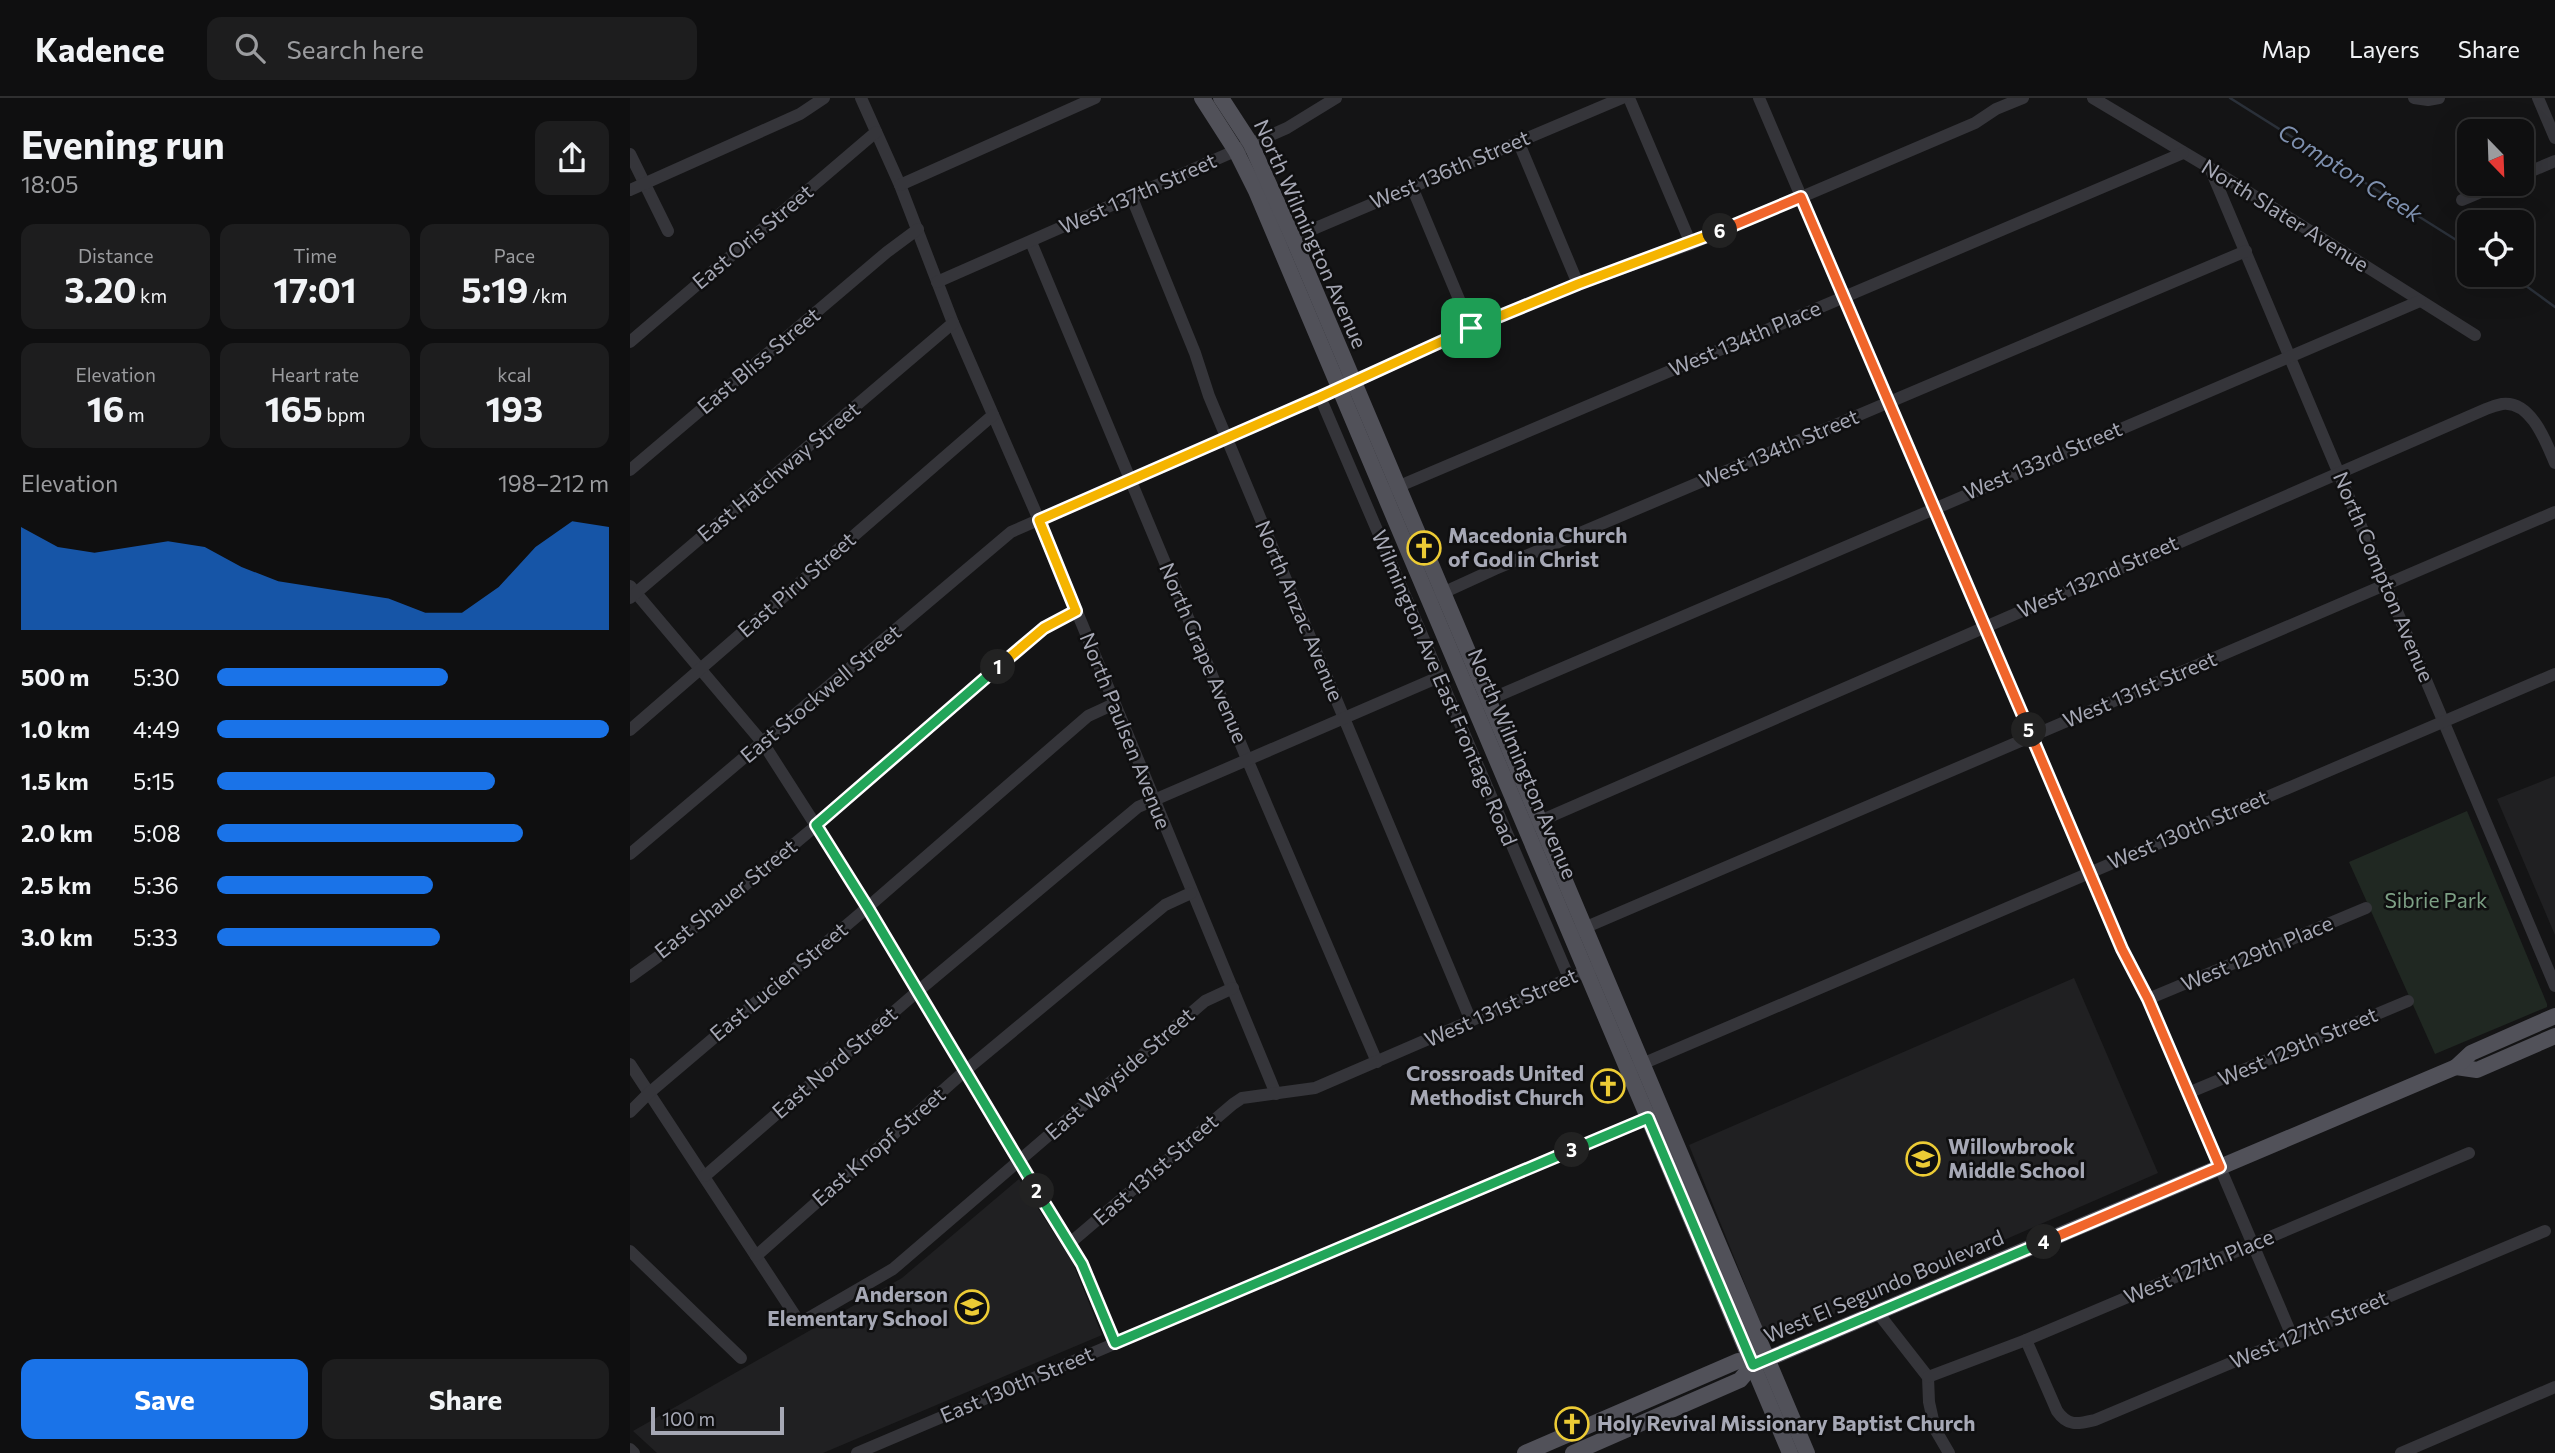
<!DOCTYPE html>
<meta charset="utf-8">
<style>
body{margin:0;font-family:Commissioner,sans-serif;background:#1d1d1e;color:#f1f3f6;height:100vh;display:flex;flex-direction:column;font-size:26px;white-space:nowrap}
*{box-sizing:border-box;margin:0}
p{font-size:23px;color:#9b9c9f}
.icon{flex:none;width:38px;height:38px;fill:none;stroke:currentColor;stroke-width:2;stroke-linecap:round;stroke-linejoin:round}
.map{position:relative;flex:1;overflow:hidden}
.drawer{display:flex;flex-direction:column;background:#0f0f10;width:630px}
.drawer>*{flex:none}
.needle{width:46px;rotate:157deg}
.buttons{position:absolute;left:1827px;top:21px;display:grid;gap:14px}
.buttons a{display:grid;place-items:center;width:77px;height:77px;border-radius:14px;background:#0f0f10;box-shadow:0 7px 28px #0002,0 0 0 2px #2f2f30;font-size:35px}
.scale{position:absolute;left:21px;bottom:18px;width:133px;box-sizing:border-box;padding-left:7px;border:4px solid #a6a8b5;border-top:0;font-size:19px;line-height:24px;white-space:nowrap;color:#a6a8b5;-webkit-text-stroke:5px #0f0f10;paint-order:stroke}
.pin{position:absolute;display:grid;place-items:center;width:60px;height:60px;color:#fff;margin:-30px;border-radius:14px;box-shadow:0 4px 10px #0006}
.km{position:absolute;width:35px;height:35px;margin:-18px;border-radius:50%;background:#222;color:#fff;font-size:19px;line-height:35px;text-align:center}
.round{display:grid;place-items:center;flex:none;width:74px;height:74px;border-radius:14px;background:#1d1d1e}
.overview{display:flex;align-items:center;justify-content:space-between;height:119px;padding:0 21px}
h1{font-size:38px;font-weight:700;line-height:52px}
.stats{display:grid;grid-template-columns:repeat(3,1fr);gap:10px;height:119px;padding:7px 21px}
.stats div{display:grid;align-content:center;border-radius:14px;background:#1d1d1e;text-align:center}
.stats b{font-size:35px;font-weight:700}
.stats small{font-size:19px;font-weight:400}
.stats p{font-size:19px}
.chart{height:196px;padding:14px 21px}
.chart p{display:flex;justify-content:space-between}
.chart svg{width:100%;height:126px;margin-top:7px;fill:#1a73e8;opacity:.7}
.primary-button{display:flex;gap:14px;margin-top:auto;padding:14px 21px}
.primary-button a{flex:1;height:80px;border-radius:14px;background:#1a73e8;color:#fff;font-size:28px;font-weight:700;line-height:80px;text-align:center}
.primary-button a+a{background:#1d1d1e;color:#f1f3f6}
ul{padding:0 21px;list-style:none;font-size:23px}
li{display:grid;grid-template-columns:112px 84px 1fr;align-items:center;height:52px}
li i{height:18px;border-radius:9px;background:#1a73e8}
header{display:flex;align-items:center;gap:42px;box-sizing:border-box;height:98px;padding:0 35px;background:#0f0f10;border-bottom:2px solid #2f2f30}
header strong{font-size:33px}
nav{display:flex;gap:38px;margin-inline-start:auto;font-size:24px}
.search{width:490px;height:63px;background:#1d1d1e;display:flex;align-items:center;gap:18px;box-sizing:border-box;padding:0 24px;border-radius:14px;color:#9b9c9f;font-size:26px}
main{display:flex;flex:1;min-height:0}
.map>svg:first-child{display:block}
</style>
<header>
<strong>Kadence</strong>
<div class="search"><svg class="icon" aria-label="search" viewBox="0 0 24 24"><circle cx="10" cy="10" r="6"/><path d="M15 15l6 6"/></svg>Search here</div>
<nav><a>Map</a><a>Layers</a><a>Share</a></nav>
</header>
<main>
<section class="drawer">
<div class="overview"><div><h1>Evening run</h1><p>18:05</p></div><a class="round"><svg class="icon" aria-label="share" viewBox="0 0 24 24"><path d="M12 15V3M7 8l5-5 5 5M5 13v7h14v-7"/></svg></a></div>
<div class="stats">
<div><p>Distance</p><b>3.20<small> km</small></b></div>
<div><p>Time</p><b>17:01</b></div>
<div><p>Pace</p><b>5:19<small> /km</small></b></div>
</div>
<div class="stats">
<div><p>Elevation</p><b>16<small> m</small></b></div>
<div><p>Heart rate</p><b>165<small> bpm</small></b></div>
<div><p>kcal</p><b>193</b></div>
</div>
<div class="chart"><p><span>Elevation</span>198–212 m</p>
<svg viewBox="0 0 160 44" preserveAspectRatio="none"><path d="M0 44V8L10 15L20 17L30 15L40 13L50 15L60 22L70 27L80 29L90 31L100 33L110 38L120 38L130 29L140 15L150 6L160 8V44z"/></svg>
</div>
<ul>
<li><b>500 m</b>5:30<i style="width:59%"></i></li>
<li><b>1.0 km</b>4:49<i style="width:100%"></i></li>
<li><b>1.5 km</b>5:15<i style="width:71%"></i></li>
<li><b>2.0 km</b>5:08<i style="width:78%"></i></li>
<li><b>2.5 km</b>5:36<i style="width:55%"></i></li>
<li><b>3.0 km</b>5:33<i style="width:57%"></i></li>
</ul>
<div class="primary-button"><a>Save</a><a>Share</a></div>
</section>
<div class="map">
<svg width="1925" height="1355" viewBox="0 0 1925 1355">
<rect width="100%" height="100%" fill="#141415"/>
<g fill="#202022">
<polygon points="1925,678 1925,837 1867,701"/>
<polygon points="1444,880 1528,1075 1144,1242 1135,1236 1059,1047"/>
<polygon points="389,1081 442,1163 472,1237 193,1355 27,1355 3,1333 272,1180"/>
</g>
<polygon fill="#202822" points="1837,713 1917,906 1917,909 1805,956 1719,764"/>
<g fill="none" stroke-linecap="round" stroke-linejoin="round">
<g stroke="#2a3039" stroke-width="2.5">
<polyline points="1600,0 1839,150"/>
<polyline points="1881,177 1925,209"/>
</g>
<g stroke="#35353a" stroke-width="12">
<polyline points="231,0 270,87 323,225 409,422 646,996"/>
<polyline points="999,0 1061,146"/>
<polyline points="1129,0 1492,851 1518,901 1662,1238"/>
<polyline points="1463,0 1580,70 1845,237"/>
<polyline points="1784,0 1798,2 1809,0"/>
<polyline points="1908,0 1925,40"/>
<polyline points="888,43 948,186"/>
<polyline points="0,56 38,133"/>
<polyline points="1580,70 1925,888"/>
<polyline points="1892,77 1925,63"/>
<polyline points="270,87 465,0"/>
<polyline points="782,89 841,230"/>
<polyline points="0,92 170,16 194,0"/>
<polyline points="502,100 565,255 579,298 841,923"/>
<polyline points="1832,102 1870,86"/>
<polyline points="655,143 992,0"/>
<polyline points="401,144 617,661 747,964"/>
<polyline points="307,184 657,30 706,0"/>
<polyline points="0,244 246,34"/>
<polyline points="690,299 939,880"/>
<polyline points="0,372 257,154 288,131"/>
<polyline points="760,392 1553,55"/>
<polyline points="0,488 133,645 238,809 388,1063 440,1145 452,1166 485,1246"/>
<polyline points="806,498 865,471 1616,153"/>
<polyline points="0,500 323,225"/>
<polyline points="851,605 1790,203"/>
<polyline points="0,632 363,317"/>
<path d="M903 726 1856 311C1861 309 1867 307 1872 306 1901 302 1916 344 1925 365"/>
<polyline points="0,756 381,434 690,299 841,230 948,186 1061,146 1345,25 1366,11 1393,0"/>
<polyline points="947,833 1925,414"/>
<polyline points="0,879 36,853 181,732 414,530 446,513"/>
<polyline points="1518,901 1736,810"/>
<polyline points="0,966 170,1225 263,1171 575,903 603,890"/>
<polyline points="1005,969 1925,576"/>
<polyline points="1558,995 1778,903"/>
<polyline points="0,1014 19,995 238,809 458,618 484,606"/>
<polyline points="75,1078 281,899 508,709 809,579"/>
<polyline points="440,1145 603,1006 612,1000 685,990 963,870"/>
<polyline points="0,1153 111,1260"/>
<polyline points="126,1158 336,972 535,807 561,795"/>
<polyline points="1248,1215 1298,1279 1299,1304 1305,1331 1319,1355"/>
<path d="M1396 1242 1427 1313C1438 1329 1448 1326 1465 1322L1915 1133"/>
<polyline points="1298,1279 1396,1242 1839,1055"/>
<polyline points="0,1351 4,1355"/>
<polyline points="227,1355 1026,1016"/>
<polyline points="1771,1355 1925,1289"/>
</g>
<g stroke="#515159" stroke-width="16">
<polyline points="572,0 606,53 626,93 1160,1355"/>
<polyline points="591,0 621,46 663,140 1177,1355"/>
<polyline points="1826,969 1847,972 1925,938"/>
<polyline points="1128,1265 1826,969 1841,955 1925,918"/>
<polyline points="895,1355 1108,1263 1123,1267"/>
<polyline points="943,1355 1110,1282 1123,1267"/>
</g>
</g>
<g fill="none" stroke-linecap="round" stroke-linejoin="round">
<defs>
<polyline id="split-1" points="368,569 414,530 446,513 409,422 690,299 841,230"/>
<polyline id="split-2" points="368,569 186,727 238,810 407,1093"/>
<polyline id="split-3" points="407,1093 452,1166 485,1245 942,1052"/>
<polyline id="split-4" points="942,1052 1018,1020 1123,1267 1414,1144"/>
<polyline id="split-5" points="1399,632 1492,851 1518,901 1590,1069 1414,1144"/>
<polyline id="split-6" points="1090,133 1171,99 1399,632"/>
<polyline id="split-7" points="841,230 948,186 1090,133"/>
</defs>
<use href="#split-1" stroke="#fff" stroke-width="14"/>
<use href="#split-2" stroke="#fff" stroke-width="14"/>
<use href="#split-3" stroke="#fff" stroke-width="14"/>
<use href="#split-4" stroke="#fff" stroke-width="14"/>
<use href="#split-5" stroke="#fff" stroke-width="14"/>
<use href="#split-6" stroke="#fff" stroke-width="14"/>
<use href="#split-7" stroke="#fff" stroke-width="14"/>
<use href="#split-1" stroke="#f5b400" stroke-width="9"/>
<use href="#split-2" stroke="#22a559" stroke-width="9"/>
<use href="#split-3" stroke="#22a559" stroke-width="9"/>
<use href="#split-4" stroke="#22a559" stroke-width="9"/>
<use href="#split-5" stroke="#f0652b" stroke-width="9"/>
<use href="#split-6" stroke="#f0652b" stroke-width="9"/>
<use href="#split-7" stroke="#f5b400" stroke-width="9"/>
</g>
<defs>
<symbol id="church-ring" viewBox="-11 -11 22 22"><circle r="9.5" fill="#0f0f10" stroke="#eccb35" stroke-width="1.5"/><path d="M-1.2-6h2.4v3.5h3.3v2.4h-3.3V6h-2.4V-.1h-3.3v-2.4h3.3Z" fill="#eccb35"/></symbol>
<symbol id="school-ring" viewBox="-11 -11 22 22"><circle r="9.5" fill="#0f0f10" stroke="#eccb35" stroke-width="1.5"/><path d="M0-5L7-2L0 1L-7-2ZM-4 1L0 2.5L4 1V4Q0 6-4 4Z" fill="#eccb35"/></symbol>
</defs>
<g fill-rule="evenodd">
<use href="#church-ring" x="775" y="431" width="38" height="38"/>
<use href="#church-ring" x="959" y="969" width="38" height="38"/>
<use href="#school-ring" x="1274" y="1042" width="38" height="38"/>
<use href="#school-ring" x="323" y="1190" width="38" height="38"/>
<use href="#church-ring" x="923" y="1307" width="38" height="38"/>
</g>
<g text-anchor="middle" stroke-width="5" stroke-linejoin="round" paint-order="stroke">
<g font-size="21" fill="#a6a8b5" stroke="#0f0f10">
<text transform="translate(820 72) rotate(-23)" y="7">West 136th Street</text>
<text transform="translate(508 96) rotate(-24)" y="7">West 137th Street</text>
<text transform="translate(1655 118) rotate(32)" y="7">North Slater Avenue</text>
<text transform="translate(680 136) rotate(66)" y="7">North Wilmington Avenue</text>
<text transform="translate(123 139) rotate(-40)" y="7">East Oris Street</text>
<text transform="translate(1115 241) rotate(-23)" y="7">West 134th Place</text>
<text transform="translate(129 263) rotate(-40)" y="7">East Bliss Street</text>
<text transform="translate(1149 351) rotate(-23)" y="7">West 134th Street</text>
<text transform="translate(1413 363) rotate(-23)" y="7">West 133rd Street</text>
<text transform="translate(149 374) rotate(-40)" y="7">East Hatchway Street</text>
<text transform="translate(1468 479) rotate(-24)" y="7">West 132nd Street</text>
<text transform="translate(1753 479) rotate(67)" y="7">North Compton Avenue</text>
<text transform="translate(167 487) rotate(-41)" y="7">East Piru Street</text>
<text transform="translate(669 513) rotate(67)" y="7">North Anzac Avenue</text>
<text transform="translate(573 555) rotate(67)" y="7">North Grape Avenue</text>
<text transform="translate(814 590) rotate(67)" y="7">Wilmington Ave East Frontage Road</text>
<text transform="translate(1510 592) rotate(-23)" y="7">West 131st Street</text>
<text transform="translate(191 596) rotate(-40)" y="7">East Stockwell Street</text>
<text transform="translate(495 633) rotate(68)" y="7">North Paulsen Avenue</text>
<text transform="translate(892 666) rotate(67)" y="7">North Wilmington Avenue</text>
<text transform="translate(1558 732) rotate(-23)" y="7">West 130th Street</text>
<text transform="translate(96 801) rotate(-39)" y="7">East Shauer Street</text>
<text transform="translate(1627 856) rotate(-23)" y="7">West 129th Place</text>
<text transform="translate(149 884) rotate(-40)" y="7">East Lucien Street</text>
<text transform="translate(871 910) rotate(-24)" y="7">West 131st Street</text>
<text transform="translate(1668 949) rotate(-23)" y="7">West 129th Street</text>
<text transform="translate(205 965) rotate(-41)" y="7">East Nord Street</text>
<text transform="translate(490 976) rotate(-41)" y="7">East Wayside Street</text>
<text transform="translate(249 1049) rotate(-41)" y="7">East Knopf Street</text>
<text transform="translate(526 1072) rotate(-41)" y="7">East 131st Street</text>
<text transform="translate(1569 1169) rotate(-23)" y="7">West 127th Place</text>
<text transform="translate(1254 1189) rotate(-23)" y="7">West El Segundo Boulevard</text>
<text transform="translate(1679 1232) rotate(-23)" y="7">West 127th Street</text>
<text transform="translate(387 1287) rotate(-23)" y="7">East 130th Street</text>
</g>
<g font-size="21" font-weight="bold" fill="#a6a8b5" stroke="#0f0f10" text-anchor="start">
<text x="818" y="445">Macedonia Church<tspan x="818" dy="24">of God in Christ</tspan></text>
<text x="954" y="983" text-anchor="end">Crossroads United<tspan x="954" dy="24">Methodist Church</tspan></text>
<text x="1318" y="1056">Willowbrook<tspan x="1318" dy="24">Middle School</tspan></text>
<text x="318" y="1204" text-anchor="end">Anderson<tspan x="318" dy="24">Elementary School</tspan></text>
<text x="967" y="1333">Holy Revival Missionary Baptist Church</text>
</g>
<g font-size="21" fill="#7da085" stroke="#0f0f10">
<text x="1806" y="810">Sibrie Park</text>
</g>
<g font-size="23" font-style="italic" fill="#7e90af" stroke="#0f0f10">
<text transform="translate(1720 75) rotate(32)" y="8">Compton Creek</text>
</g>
</g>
</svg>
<div class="buttons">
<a><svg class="needle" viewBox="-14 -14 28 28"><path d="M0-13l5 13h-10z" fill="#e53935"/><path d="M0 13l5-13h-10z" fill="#9b9c9f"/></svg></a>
<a><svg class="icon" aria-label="locate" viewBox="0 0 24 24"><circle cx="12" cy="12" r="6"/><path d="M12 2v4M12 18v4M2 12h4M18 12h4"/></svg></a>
</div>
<div class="scale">100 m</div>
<div class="pin" style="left:841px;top:230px;background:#1e9e55"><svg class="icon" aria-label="arrive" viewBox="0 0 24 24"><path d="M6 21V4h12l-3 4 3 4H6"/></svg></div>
<b class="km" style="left:368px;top:569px">1</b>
<b class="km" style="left:407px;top:1093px">2</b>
<b class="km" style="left:942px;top:1052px">3</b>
<b class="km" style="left:1414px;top:1144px">4</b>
<b class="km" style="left:1399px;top:632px">5</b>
<b class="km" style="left:1090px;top:133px">6</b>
</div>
</main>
